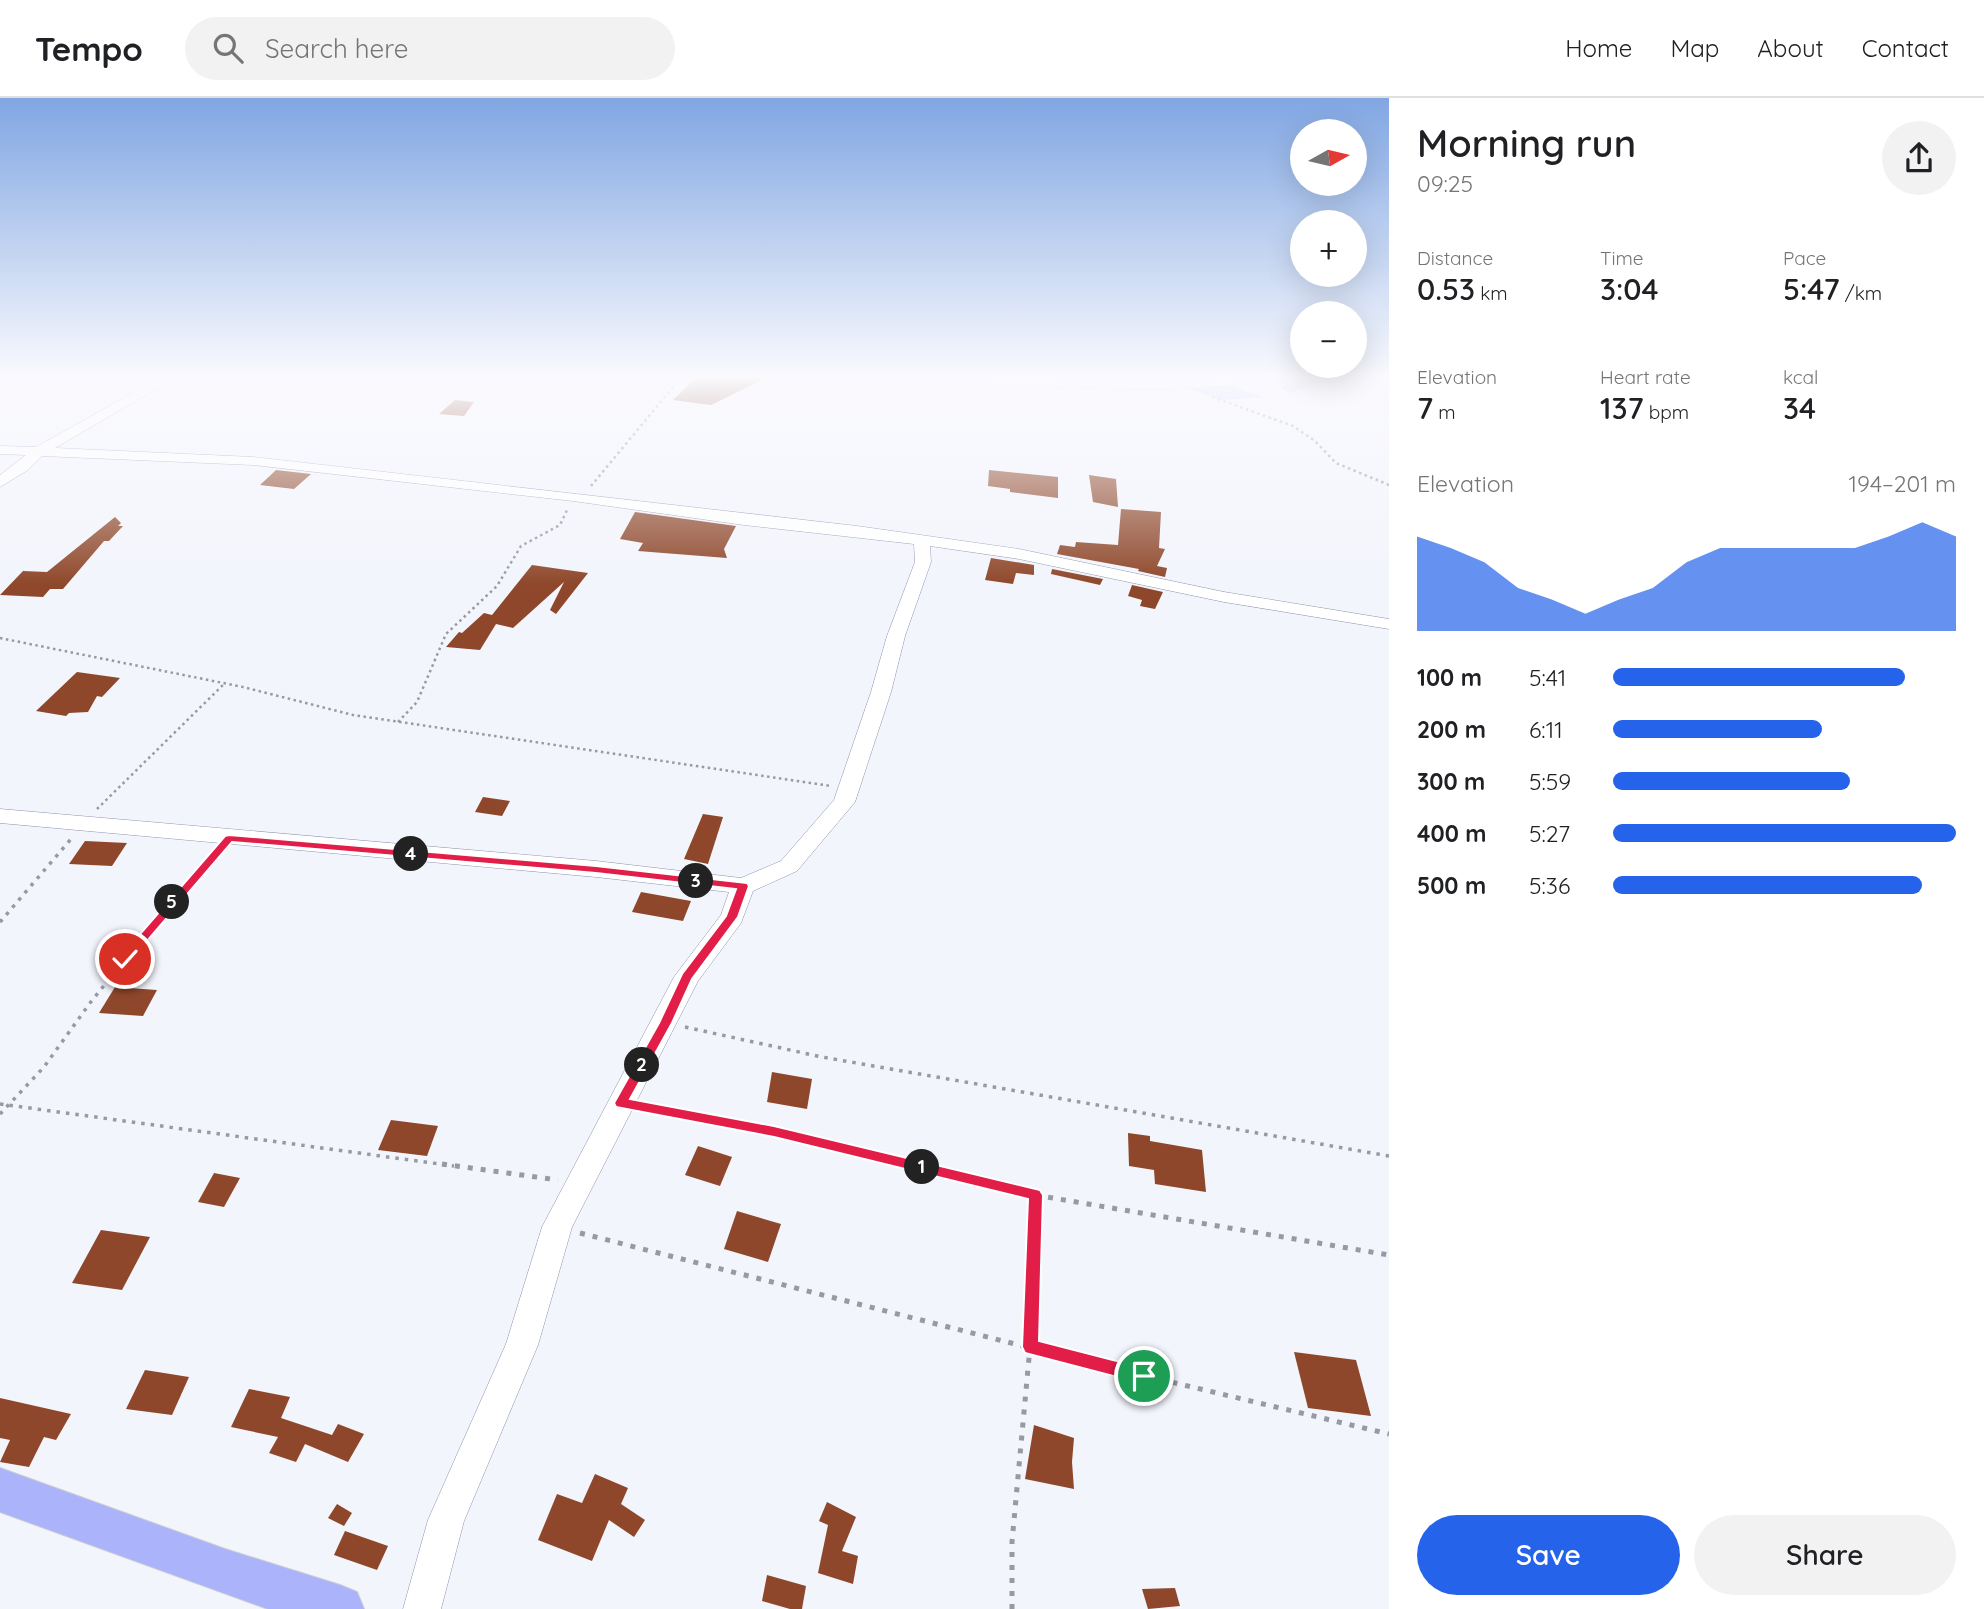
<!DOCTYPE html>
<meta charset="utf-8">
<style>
body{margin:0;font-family:Quicksand,sans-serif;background:#f2f2f2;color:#202124;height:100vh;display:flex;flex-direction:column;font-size:26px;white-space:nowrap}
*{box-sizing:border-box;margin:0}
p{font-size:23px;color:#757577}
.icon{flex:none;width:38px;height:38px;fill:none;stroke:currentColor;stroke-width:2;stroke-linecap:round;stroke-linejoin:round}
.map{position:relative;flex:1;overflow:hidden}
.side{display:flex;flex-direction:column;background:#fff;width:595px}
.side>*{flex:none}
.needle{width:46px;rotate:82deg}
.fabs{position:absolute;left:1290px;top:21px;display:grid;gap:14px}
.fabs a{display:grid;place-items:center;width:77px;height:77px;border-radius:50%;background:#fff;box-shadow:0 7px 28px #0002;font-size:35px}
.pin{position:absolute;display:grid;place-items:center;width:60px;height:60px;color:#fff;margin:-30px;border:4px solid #fff;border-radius:50%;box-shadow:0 2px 7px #0007}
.km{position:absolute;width:35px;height:35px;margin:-18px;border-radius:50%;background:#222;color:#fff;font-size:19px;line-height:35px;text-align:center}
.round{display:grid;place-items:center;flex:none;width:74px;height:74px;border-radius:37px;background:#f2f2f2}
.head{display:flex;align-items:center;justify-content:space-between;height:119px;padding:0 28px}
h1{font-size:38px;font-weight:600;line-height:52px}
.metrics{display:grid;grid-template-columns:repeat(3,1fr);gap:10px;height:119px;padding:7px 28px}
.metrics div{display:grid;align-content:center}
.metrics b{font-size:30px;font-weight:600}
.metrics small{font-size:19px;font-weight:400}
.metrics p{font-size:19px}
.chart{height:196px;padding:14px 28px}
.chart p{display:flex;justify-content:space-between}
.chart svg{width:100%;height:126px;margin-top:7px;fill:#2563eb;opacity:.7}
.action{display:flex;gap:14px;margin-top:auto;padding:14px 28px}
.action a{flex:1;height:80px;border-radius:42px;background:#2563eb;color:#fff;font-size:28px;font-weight:600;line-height:80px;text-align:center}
.action a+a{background:#f2f2f2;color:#202124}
ul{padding:0 28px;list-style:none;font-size:23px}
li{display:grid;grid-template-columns:112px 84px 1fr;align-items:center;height:52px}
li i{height:18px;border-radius:9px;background:#2563eb}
header{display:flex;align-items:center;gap:42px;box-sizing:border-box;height:98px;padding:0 35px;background:#fff;border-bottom:2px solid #e0e0e0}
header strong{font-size:33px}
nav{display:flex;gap:38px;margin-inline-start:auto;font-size:24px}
.search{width:490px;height:63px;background:#f2f2f2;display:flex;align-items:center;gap:18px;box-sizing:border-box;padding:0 24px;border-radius:38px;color:#757577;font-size:26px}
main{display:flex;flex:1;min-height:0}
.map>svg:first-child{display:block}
</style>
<header>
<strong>Tempo</strong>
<div class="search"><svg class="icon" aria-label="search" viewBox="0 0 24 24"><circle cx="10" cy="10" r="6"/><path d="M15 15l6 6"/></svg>Search here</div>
<nav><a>Home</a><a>Map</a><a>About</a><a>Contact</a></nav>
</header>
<main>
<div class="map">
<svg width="1389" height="1511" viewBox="0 0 1389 1511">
<rect width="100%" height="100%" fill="#f3f5fc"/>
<g fill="#b8c3f8">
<polygon points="1260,277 1328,277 1334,284 1319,285 1289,295 1281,290 1283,286 1275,283 1275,280"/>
<polygon points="1179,287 1228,287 1263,299 1221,302"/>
</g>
<g fill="#8e472a">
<polygon points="699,277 773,277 711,307 673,302"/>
<polygon points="455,302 474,304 464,318 439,316"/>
<polygon points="276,372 311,376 294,391 260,387"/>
<polygon points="989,372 1058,379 1058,400 1010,394 1010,391 988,388"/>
<polygon points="1089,377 1116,381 1118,409 1093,404"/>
<polygon points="1121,411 1161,414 1159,450 1165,451 1157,468 1167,470 1165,479 1138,473 1139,471 1057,456 1060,447 1075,449 1076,444 1118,447"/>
<polygon points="635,414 736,428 724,451 727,460 638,453 643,445 620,441"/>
<polygon points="115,419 121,425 118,428 123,428 109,443 104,443 63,491 50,491 43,499 0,497 23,473 47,474"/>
<polygon points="991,460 1034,467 1034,477 1016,475 1013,486 985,482"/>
<polygon points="532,467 588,475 556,516 550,512 564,484 513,530 496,526 480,552 446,549 459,534 462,535 484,515 492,517"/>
<polygon points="1052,471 1103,481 1100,487 1051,476"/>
<polygon points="1132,487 1163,494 1155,511 1140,508 1142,502 1128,498"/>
<polygon points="77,574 120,580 102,599 97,598 88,614 69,615 66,618 36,613"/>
<polygon points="483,699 510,703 502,718 475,714"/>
<polygon points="703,716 723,719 708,766 684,761"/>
<polygon points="85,743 127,745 112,768 69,766"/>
<polygon points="641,794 691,803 683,823 632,814"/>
<polygon points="115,889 157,892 143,918 99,915"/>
<polygon points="772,974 812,981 807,1011 767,1004"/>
<polygon points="391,1022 438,1028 427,1058 378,1052"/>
<polygon points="1128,1035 1150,1038 1150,1043 1202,1052 1206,1094 1155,1086 1154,1072 1129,1068"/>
<polygon points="698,1048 732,1059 720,1088 685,1077"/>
<polygon points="214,1075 240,1080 224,1109 198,1104"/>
<polygon points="737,1113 781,1126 768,1164 724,1151"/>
<polygon points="101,1132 150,1139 122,1192 72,1185"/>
<polygon points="1294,1254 1356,1262 1371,1318 1308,1310"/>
<polygon points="145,1272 189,1279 172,1317 126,1311"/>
<polygon points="249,1291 290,1299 281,1320 332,1337 338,1326 364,1336 348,1364 305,1346 296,1364 269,1355 278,1339 231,1329"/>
<polygon points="0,1300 71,1316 56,1342 44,1339 29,1369 0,1364 10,1342 0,1340"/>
<polygon points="1034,1327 1074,1340 1072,1364 1074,1391 1025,1381"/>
<polygon points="595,1376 628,1390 621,1406 645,1422 634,1439 609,1422 592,1463 538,1442 557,1396 582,1405"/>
<polygon points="827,1404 856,1419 842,1453 858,1458 853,1486 818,1475 828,1427 819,1423"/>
<polygon points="337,1406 352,1415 344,1428 328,1420"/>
<polygon points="345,1433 388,1448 377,1472 334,1457"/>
<polygon points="767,1477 806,1488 802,1511 790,1511 762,1503"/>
<polygon points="1175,1490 1180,1508 1148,1511 1142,1491"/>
</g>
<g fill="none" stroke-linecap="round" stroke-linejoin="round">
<defs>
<g id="minor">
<polygon points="165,277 180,277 55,350 253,359 857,428 1019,451 1224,494 1389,521 1389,531 1224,504 1019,461 930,448 931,464 905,538 891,594 855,704 797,773 753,793 741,825 698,883 572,1129 538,1247 464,1423 441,1511 403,1511 428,1422 506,1246 542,1129 674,879 721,817 729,794 596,779 0,725 0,711 596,763 741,780 781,763 834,702 871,594 887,538 915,464 914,446 744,427 573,403 253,367 42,358 28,372 0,389 0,377 26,357 0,356 0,348 36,349"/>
<path d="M898 277H980L1151 284 1260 277C1228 305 961 283 904 281Z"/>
<polygon points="1359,277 1389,278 1389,286 1360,280"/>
</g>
<polygon id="major" points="0,1370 225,1451 340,1487 357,1494 364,1511 268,1511 0,1414"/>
</defs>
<use href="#minor" stroke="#8b92af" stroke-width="1"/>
<use href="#major" stroke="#cfcfd2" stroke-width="2"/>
<g stroke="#9799a3" stroke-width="2.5" stroke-dasharray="2.5 3.5" stroke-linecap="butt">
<polyline points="1212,299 1293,328 1315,343 1336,365 1389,387"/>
<polyline points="591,388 683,277"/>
<polyline points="0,540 243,589 353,617 831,688"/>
<polyline points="398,624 417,604 446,536 497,488 521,448 560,427 567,412"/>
<polyline points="97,711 225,585"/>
</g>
<g stroke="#9799a3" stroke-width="3.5" stroke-dasharray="3.5 6" stroke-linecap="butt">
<polyline points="0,824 71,741"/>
<polyline points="685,929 822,959 1389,1058"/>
<polyline points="0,1006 454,1068"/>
<polyline points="643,1009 774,1033 916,1068"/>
<polyline points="0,1016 44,969 90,905 160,818 216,755"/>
</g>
<g stroke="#9799a3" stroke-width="5" stroke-dasharray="5 8" stroke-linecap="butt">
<polyline points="442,1066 558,1082"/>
<polyline points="909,1066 1035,1097 1389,1157"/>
<polyline points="580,1135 1062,1258 1389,1336"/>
<polyline points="1012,1511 1012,1444 1030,1249 1035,1097"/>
</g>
<use href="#minor" fill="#fff" fill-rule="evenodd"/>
<use href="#major" fill="#abb3fb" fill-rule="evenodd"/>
</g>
<linearGradient id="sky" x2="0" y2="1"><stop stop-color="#80a6e2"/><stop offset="0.57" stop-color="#fafafe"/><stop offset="1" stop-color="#fafafe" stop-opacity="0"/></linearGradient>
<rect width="1389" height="488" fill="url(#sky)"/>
<polygon fill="#e11d48" stroke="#fff" stroke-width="2" points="229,737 596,768 747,785 749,788 738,819 692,881 672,925 630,1001 774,1028 1040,1092 1043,1097 1039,1243 1144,1270 1150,1272 1152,1278 1150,1283 1144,1286 1025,1255 1022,1249 1028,1101 774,1039 616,1009 614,1005 659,925 682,876 726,818 736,791 596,775 232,744 129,864 121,864 121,858 225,738"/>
</svg>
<div class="fabs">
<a><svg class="needle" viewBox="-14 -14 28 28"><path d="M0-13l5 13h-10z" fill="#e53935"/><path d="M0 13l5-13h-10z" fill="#757577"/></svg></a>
<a>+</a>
<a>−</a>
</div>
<div class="pin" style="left:1144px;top:1278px;background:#1e9e55"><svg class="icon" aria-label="arrive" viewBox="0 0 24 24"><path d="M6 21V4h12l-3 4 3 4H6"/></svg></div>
<div class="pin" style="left:125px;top:861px;background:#d93025"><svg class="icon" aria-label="check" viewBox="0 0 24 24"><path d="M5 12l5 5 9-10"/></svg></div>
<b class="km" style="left:922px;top:1069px">1</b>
<b class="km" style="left:642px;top:967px">2</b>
<b class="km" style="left:696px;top:783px">3</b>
<b class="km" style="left:411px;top:756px">4</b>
<b class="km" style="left:172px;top:804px">5</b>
</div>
<section class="side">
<div class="head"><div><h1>Morning run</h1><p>09:25</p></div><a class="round"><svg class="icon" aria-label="share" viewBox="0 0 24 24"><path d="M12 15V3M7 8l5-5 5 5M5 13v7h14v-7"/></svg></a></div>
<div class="metrics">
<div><p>Distance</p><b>0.53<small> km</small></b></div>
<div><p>Time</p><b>3:04</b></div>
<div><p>Pace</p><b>5:47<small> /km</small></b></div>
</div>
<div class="metrics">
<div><p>Elevation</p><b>7<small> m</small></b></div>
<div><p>Heart rate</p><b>137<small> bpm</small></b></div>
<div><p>kcal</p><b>34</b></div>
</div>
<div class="chart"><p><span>Elevation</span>194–201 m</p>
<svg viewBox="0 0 160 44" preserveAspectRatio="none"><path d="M0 44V11L10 15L20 20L30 29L40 33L50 38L60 33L70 29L80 20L90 15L100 15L110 15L120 15L130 15L140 11L150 6L160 11V44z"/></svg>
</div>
<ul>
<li><b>100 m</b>5:41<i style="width:85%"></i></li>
<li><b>200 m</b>6:11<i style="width:61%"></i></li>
<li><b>300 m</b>5:59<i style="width:69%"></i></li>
<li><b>400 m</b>5:27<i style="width:100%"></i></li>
<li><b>500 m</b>5:36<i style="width:90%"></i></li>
</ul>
<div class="action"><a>Save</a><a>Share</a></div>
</section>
</main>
